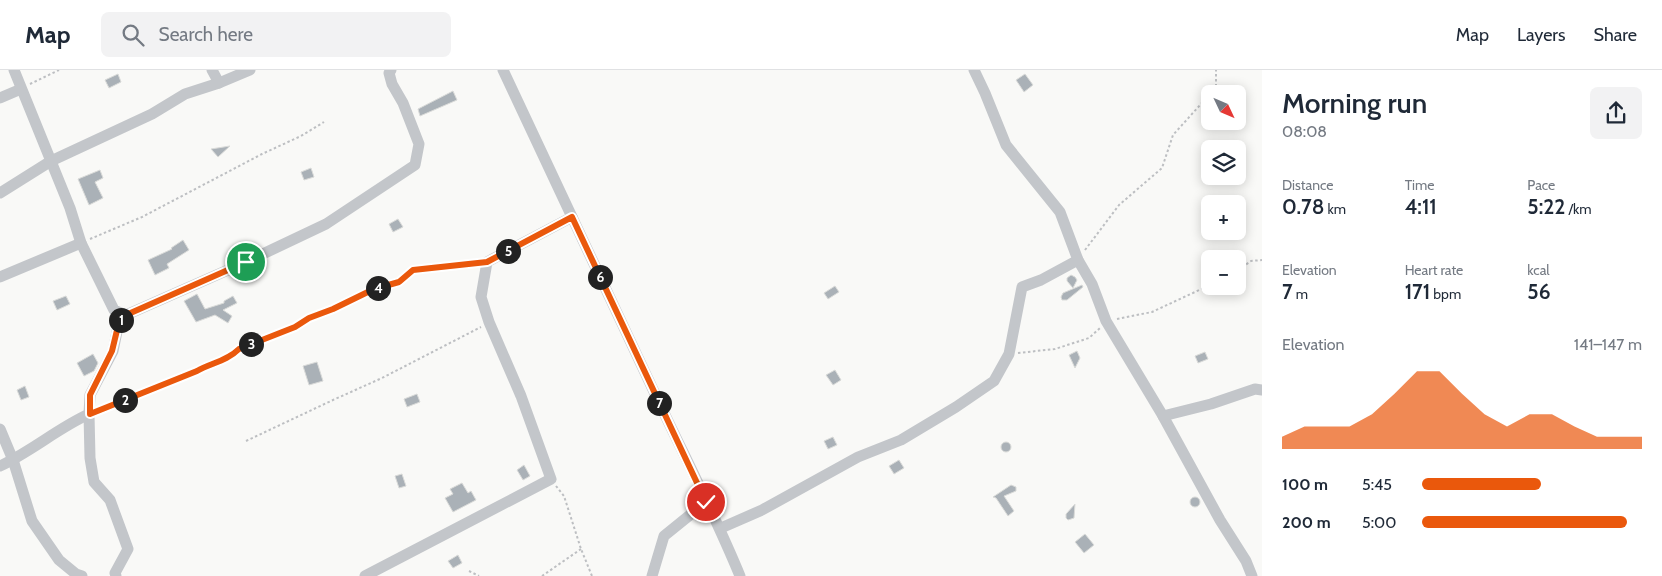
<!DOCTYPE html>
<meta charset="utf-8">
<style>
body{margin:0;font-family:Cabin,sans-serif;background:#f2f2f3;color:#1f2937;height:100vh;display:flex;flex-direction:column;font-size:19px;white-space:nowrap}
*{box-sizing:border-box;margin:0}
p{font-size:16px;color:#747a83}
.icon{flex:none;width:28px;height:28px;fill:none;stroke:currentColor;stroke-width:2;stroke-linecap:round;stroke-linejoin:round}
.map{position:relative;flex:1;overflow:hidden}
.details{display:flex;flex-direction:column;background:#fff;width:400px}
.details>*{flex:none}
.needle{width:32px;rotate:134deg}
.buttons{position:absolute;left:1201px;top:15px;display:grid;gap:10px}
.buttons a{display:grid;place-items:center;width:45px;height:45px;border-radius:8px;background:#fff;box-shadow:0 2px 12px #0003;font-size:25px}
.pin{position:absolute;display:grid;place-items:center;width:42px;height:42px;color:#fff;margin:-21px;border:2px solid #fff;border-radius:50%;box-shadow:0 1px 5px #0007}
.km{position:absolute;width:25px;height:25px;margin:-12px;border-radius:50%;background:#222;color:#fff;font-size:14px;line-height:25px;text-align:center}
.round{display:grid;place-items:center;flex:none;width:52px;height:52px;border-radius:8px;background:#f2f2f3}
.summary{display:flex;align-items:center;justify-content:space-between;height:85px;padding:0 20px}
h1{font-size:28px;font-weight:600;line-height:38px}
.metrics{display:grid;grid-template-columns:repeat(3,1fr);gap:8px;height:85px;padding:5px 20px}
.metrics div{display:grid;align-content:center}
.metrics b{font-size:21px;font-weight:600}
.metrics small{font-size:14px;font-weight:400}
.metrics p{font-size:14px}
.chart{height:140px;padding:10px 20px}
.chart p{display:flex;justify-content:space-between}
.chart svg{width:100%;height:90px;margin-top:5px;fill:#ea580c;opacity:.7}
ul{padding:0 20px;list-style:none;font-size:16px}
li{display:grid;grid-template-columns:80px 60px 1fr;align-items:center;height:38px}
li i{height:12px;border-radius:6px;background:#ea580c}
header{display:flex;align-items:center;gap:30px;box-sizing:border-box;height:70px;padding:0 25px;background:#fff;border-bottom:1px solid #e0e1e3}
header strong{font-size:24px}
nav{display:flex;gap:28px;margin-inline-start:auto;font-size:18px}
.search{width:350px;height:45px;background:#f2f2f3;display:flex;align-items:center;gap:12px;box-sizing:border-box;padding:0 18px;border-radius:8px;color:#747a83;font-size:19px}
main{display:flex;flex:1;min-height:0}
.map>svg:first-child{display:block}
</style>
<header>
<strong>Map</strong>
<div class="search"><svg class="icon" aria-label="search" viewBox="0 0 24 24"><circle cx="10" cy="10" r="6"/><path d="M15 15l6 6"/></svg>Search here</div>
<nav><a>Map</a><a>Layers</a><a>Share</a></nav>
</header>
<main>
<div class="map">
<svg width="1262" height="506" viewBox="0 0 1262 506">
<rect width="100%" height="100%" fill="#f9f9f7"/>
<g fill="#aab1b7" stroke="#dadbd9">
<polygon points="118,4 121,12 109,18 105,10"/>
<polygon points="1025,4 1033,15 1024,22 1016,10"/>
<polygon points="453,21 457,30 420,46 418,39"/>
<polygon points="230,76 218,87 211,79"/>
<polygon points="311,98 314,107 304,110 301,102"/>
<polygon points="100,100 103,108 95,112 103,128 89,135 78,109"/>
<polygon points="398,149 403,157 393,162 389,154"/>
<polygon points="183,170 189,180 167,194 169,198 155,205 148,190 172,179 171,178"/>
<polygon points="1071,205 1075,207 1077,210 1073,218 1067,211 1067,208"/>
<polygon points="1082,215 1083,217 1067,230 1062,230 1061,227 1063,223"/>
<polygon points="835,216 839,222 828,229 824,223"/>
<polygon points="197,224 205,239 224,233 224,231 233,226 237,233 223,240 232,246 228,253 215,245 196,252 184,231"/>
<polygon points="66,226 70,234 57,240 53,231"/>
<polygon points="1077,281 1080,288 1075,298 1069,285"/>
<polygon points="1205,282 1208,289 1198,293 1195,286"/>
<polygon points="93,284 98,293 94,301 84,306 77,293"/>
<polygon points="317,292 323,311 309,315 303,296"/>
<polygon points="835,300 841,310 833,315 826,305"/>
<polygon points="25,316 29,327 21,330 17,320"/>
<polygon points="417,324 420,332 407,337 404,329"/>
<polygon points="833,367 837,375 828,379 824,371"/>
<circle cx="1006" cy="377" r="5"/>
<polygon points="899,390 904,398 894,404 889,396"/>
<polygon points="524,395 530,406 523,410 517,400"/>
<polygon points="402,404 406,416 399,418 395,406"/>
<polygon points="462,413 468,423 471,421 476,430 453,442 445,428 453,424 450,419"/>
<polygon points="1011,415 1016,417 1016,421 1004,426 1014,441 1008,446 996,428 993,427"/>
<circle cx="1195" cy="432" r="5"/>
<polygon points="1075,434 1074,448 1068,450 1066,448 1066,444"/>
<polygon points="1085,464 1094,475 1084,483 1075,472"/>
<polygon points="458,485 462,493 453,498 448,491"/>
</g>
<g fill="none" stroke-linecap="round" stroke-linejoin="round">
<g stroke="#bdbfc2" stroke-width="2" stroke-dasharray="2.5 2.5" stroke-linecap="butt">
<polyline points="30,14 59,0"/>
<polyline points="1210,24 1216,18 1216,0"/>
<polyline points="90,169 142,147 262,84 301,66 324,52"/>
<polyline points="1085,180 1119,135 1162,98 1173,65 1210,24"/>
<polyline points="1238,200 1251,191 1262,190"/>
<polyline points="1117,249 1152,242 1210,215"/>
<polyline points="1018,283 1055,279 1089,268 1100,258"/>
<path d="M99 340 197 301C211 293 227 291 239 279L295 257 309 248 333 239 374 219 399 212 413 200 476 193"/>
<polyline points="246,371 333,330 382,308 481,257"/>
<polyline points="556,416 564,426 581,479 592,506"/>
<polyline points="469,501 479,506"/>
<polyline points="542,506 581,479"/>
</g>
<g stroke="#c3c6ca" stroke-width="11">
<polyline points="14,0 70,138 81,173 114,240 126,245"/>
<polyline points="212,0 219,13"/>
<path d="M503 0C552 104 600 208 649 311 679 376 713 440 740 506"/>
<polyline points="974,0 985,23 1006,75 1060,142 1078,190 1092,214 1106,251 1163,346 1220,450 1246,491 1252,506"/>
<polyline points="0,28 21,19"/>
<polyline points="0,123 51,91 152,44 185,24 219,13 250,0"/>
<polyline points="0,207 81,173"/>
<polyline points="89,344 90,388 94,412 110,430 128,479 115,503 116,506"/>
<polyline points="1163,346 1211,334 1255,319 1262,320"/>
<polyline points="0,359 13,390 32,451 59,490 76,504 82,506"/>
<path d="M0 396C32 381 58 358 89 344L90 325 113 281 119 252 126 245 246 192 326 154 415 95 419 74 403 33 392 14 389 3 391 0"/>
<polyline points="721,458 762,440 858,387 901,370 956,337 994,311 1009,284 1022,217 1041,210 1078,190"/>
<polyline points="365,506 551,409 521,326 489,252 481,227 487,192 572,147"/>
<polyline points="652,506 664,466 706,432"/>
</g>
</g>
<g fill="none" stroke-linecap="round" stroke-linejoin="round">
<defs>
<path id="route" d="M246 192 126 245 119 252 112 281 90 325V344L197 301C211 293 227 291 239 279L295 257 309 248 333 239 374 219 399 212 413 200 487 192 572 147 706 432"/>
</defs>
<use href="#route" stroke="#fff" stroke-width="10"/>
<use href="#route" stroke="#ea580c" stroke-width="6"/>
</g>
</svg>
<div class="buttons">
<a><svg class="needle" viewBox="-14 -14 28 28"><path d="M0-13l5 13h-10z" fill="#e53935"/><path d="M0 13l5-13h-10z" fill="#747a83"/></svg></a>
<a><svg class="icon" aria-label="layers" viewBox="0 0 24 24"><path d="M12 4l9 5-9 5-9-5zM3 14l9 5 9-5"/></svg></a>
<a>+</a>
<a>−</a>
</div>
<div class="pin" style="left:246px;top:192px;background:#1e9e55"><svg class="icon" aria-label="arrive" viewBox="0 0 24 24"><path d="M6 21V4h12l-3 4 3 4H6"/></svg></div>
<div class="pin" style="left:706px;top:432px;background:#d93025"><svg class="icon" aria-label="check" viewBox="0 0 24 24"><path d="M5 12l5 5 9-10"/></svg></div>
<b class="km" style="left:121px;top:250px">1</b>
<b class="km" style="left:125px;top:330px">2</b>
<b class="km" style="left:251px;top:274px">3</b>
<b class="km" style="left:378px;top:218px">4</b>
<b class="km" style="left:508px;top:181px">5</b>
<b class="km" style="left:600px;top:207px">6</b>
<b class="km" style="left:659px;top:333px">7</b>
</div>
<section class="details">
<div class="summary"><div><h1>Morning run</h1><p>08:08</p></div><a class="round"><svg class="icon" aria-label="share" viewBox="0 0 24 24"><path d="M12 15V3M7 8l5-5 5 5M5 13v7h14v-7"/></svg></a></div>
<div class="metrics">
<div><p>Distance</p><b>0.78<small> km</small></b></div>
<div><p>Time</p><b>4:11</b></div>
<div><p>Pace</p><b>5:22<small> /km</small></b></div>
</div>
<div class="metrics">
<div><p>Elevation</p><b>7<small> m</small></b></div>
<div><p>Heart rate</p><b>171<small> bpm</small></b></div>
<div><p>kcal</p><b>56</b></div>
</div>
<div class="chart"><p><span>Elevation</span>141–147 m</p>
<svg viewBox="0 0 160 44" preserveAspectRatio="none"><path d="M0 44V38L10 33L20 33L30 33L40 27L50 17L60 6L70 6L80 17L90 27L100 33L110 27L120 27L130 33L140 38L150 38L160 38V44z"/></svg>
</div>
<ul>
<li><b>100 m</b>5:45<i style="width:54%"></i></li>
<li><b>200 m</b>5:00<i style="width:93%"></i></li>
</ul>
</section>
</main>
